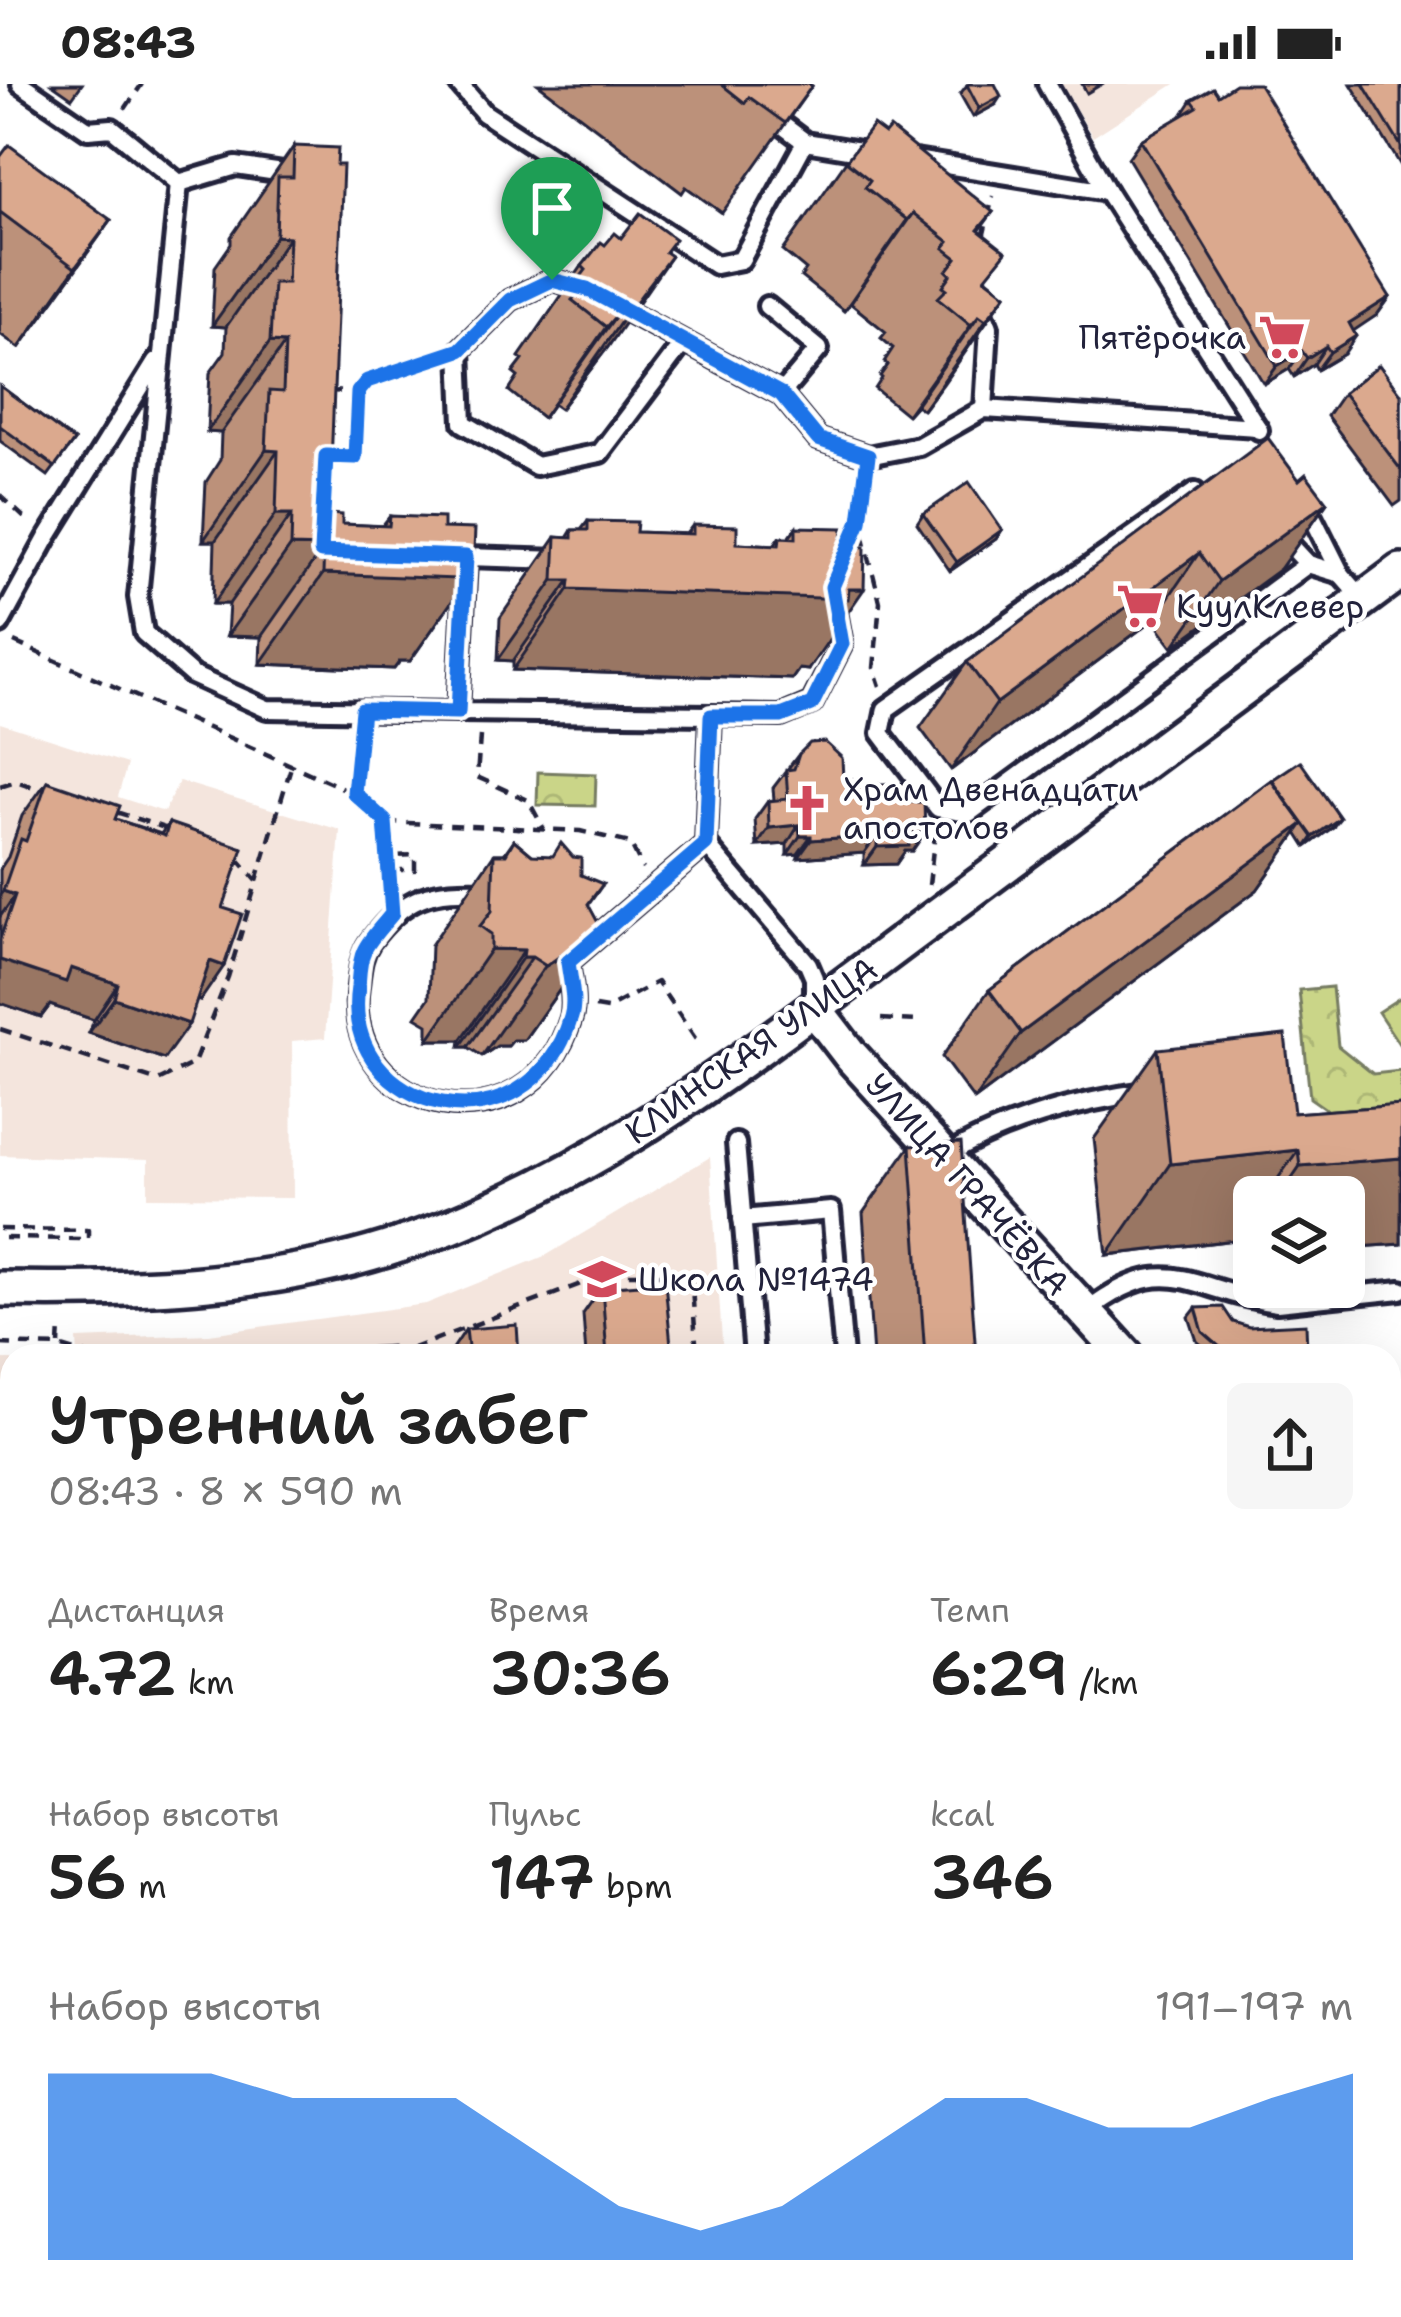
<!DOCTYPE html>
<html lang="ru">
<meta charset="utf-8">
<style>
body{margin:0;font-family:"Shantell Sans",sans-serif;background:#f6f6f6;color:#222;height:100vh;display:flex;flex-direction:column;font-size:45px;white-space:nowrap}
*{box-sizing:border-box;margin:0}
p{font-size:39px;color:#767676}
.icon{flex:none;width:66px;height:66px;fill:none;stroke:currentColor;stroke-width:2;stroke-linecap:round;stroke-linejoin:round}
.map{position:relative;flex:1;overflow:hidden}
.drawer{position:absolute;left:0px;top:1260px;width:1401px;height:975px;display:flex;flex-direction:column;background:#fff;border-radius:36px 36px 0 0;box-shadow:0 12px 48px #0002}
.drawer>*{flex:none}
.buttons{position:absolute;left:1233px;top:1092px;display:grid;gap:24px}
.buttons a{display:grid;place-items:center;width:132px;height:132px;border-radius:18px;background:#fff;box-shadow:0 12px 48px #0002;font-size:60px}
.pin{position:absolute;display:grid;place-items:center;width:102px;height:102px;color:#fff;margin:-123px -51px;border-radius:50% 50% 50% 0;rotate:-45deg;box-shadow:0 0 12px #0007}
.pin .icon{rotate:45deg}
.round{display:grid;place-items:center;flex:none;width:126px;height:126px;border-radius:18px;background:#f6f6f6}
.head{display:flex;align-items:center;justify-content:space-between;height:204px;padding:0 48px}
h1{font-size:66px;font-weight:600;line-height:90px}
.figures{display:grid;grid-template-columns:repeat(3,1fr);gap:18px;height:204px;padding:12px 48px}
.figures div{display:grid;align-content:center}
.figures b{font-size:60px;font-weight:600}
.figures small{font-size:33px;font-weight:400}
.figures p{font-size:33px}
.chart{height:336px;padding:24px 48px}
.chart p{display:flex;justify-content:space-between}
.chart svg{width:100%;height:216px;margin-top:12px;fill:#1a73e8;opacity:.7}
.status{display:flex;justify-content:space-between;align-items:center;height:84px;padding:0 60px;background:#fff;direction:ltr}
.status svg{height:33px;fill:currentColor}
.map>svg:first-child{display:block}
</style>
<div class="status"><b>08:43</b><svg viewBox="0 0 49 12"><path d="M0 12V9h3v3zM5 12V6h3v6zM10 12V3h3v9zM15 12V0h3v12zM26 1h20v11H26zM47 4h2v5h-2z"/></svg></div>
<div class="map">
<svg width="1401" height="2233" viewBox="0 0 1401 2233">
<defs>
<pattern id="grass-tufts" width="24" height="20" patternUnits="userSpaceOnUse" patternTransform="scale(3)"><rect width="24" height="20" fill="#cad588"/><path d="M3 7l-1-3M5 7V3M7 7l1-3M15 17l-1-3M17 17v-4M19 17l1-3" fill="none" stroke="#adb776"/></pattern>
<pattern id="forest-firs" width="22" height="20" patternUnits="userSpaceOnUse" patternTransform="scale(3)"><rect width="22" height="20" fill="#cad588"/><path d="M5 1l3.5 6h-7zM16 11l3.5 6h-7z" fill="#adb776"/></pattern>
<pattern id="park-crowns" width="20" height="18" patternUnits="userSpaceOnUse" patternTransform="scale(3)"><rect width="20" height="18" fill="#cad588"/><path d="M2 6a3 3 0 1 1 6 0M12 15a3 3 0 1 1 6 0" fill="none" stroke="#adb776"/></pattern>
</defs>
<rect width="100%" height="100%" fill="#fff"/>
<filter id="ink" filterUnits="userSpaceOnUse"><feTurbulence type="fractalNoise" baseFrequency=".00833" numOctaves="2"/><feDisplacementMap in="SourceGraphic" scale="24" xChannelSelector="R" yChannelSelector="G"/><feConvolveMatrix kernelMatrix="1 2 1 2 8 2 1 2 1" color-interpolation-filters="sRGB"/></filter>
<g filter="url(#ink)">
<g fill="#f4e5dd">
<polygon points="1061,0 1175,0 1093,53"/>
<polygon points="0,639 127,680 118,713 164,728 179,697 340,746 325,954 292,957 293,1114 148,1113 148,1076 0,1071"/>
<polygon points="710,1073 723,1272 78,1272 77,1255 209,1250 426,1220 547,1171"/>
<polygon points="0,1276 12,1276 12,1505 0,1506"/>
<polygon points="221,2223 687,2223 688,2233 228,2233"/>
</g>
<polygon fill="url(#grass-tufts)" stroke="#767c62" stroke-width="3" points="1389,1628 1401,1649 1401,1745 1389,1749"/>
<polygon fill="url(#forest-firs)" stroke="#767c62" stroke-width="3" points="1401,2105 1401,2233 887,2233 891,2223 1389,2223 1389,2107"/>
<g fill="url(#park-crowns)" stroke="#767c62" stroke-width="3">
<polygon points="538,688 596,690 595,722 537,721"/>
<polygon points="1332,903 1338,962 1373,990 1401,987 1401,1023 1333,1030 1310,1014 1299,906"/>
</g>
<g fill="#cad588" stroke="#767c62" stroke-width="3">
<polygon points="1401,913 1401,963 1378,928"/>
<polygon points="12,1312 12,1482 0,1483 0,1313"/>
<polygon points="12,2160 12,2223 133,2223 134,2233 0,2233 0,2161"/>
</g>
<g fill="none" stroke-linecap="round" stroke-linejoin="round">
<defs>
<g id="lane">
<polyline points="21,0 88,46 112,44 179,99"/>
<polyline points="459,0 484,29 716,181 741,176 805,58"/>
<polyline points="1047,0 1107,107"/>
<polyline points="769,31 805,58 872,69"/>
<polyline points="915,76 1107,107 1259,346"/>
<polyline points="297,91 236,82 179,99 138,513 144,549 192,591 267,625 458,628"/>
<polyline points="586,205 552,196 510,216 460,266 463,339 536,382 600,369 683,259"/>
<polyline points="614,220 781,310 818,355 868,372 919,362 984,325 1257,343"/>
<polyline points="980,220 989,243 984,325"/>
<polyline points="767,222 819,265 781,310"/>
<polyline points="1195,408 886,625 881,649 938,724 969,729 1308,480 1341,490"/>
<polyline points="1305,418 1341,490 1363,515"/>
<polyline points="1280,450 1308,480"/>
<polyline points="466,473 561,476"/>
<polyline points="466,477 458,628 711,631 706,760"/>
<polyline points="0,540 47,454 156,278"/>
<polyline points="711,631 781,632 812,619 842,560 835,522"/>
<path d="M489 807C431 805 406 810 370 858 361 871 360 886 358 902 340 1030 528 1076 571 934 576 918 570 895 568 878L706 760 808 880 814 894V923"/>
<polyline points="736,1059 754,1272"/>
<path d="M945 1073C1002 1037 1079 1017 1146 1008"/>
<polyline points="742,1135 831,1127 844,1272"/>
<path d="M1085 1228C1171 1162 1189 1208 1277 1219L1401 1206"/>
<polyline points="0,1755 12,1754"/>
<polyline points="0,1957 12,1956"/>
<polyline points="1389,2088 1401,2086"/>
<polyline points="0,2128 12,2126"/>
<polyline points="0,2201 12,2200"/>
<polyline points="721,2223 722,2233"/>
<polyline points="157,2233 161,2223"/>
</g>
<g id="street">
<polyline points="814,924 851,972 1126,1272"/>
<path d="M0 1205C129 1207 262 1204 387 1165 586 1103 748 973 913 850 1076 729 1238 607 1401 487"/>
<polyline points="1389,1592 1401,1612"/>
<polyline points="1389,1776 1401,1774"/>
</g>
</defs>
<use href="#lane" stroke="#22223b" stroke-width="26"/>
<use href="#street" stroke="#22223b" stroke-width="42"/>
<g stroke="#22223b" stroke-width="4.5" stroke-dasharray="12 9" stroke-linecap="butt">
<polyline points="125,25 142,0"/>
<polyline points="531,90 548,173"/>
<polyline points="983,154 993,112"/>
<polyline points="328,307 358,308 367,297 440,273"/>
<polyline points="330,372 355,373 358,308"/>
<polyline points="0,411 29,438"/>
<polyline points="860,437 865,396"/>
<polyline points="848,464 860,437 880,518 874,584 880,602"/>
<polyline points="14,558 354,709"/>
<polyline points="360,648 354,709 385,738 580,747 630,759 643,785"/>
<polyline points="480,652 477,693 528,716 544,745"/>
<polyline points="0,702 16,697 42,706"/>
<polyline points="116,728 168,745"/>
<polyline points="385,738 386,753 394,761 394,772 415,771 415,786 395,786 389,793 390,806"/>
<polyline points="386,753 389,793"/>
<polyline points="237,774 257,797"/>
<polyline points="929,801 935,747"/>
<polyline points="595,923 607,925 657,898 699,960"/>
<polyline points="881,935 918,937"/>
<polyline points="0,945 158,997 194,979 228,893 291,683"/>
<polyline points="0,1145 88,1146 88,1155 0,1154"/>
<polyline points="0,1260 59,1262 92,1272"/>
<polyline points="59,1261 60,1243"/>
<polyline points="392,1272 607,1190 691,1190 697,1272"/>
<polyline points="0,1515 12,1515"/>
<polyline points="1,1779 12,1934"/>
<polyline points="856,2233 860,2223"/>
</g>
<use href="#lane" stroke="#fff" stroke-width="16"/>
<use href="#street" stroke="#fff" stroke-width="33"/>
</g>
<g fill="#bc917a" stroke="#22223b" stroke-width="3">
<polygon points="52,0 82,0 72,14"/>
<polygon points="538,0 809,0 812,2 722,129 686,103 682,109"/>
<polygon points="1082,0 1102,0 1087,9"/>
<polygon points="1351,0 1401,0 1401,82"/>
<polygon points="967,1 995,21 973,33 960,10"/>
<polygon points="1218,11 1390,213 1377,231 1353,246 1344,270 1317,286 1314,280 1294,293 1289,285 1264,300 1128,74 1141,56 1181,33 1192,16"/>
<polygon points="294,62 329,430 342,440 382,442 390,432 443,444 473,487 410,577 400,577 394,585 260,580 261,553 227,552 229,520 213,520 215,457 203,457 206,398 220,376 221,349 207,348 210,289 225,268 226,243 212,242 215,183 231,160 231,153"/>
<polygon points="0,73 111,136 19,264 0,250"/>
<polygon points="846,77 993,128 979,147 987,195 1006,210 923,326 916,321 907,331 875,305 882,294 880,292 888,281 884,278 893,264 881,254 886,248 850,219 844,227 801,193 806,186 783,167"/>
<polygon points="621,154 666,168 608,263 560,325 553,320 543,334 509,307 518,293 513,289 523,276 519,273 582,182 605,161"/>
<polygon points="0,302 74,357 48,392 0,357"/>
<polygon points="1343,309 1401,310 1401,417 1394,422 1327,332"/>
<polygon points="1299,396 1327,418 1280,485 1173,563 1153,536 951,686 920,644 967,578"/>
<polygon points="923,430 1002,446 996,455 950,487 917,439"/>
<polygon points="588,437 636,448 686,450 693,441 737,459 774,461 780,453 789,453 796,443 808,586 799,585 792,595 513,586 513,577 498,576 500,534 556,453 567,454 572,446 581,446"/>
<polygon points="799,670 852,701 908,718 925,748 912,767 905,767 896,780 864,781 864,769 798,774 798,770 787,771 787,760 757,762 755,735 768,717 774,716 773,704"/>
<polygon points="1271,696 1333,743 1306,763 1297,749 1257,806 974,1016 942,973 989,906"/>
<polygon points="47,697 115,735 161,750 169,739 223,824 200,917 197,916 164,975 89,949 94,936 50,921 41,933 0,919 0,785 8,773 22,732"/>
<polygon points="514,756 532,771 581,791 588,821 602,846 524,956 513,956 508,962 497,962 482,972 468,963 460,963 461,956 428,956 428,940 416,933 429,914 431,861 494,770 504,770"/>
<polygon points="1158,965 1294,1029 1401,1021 1401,1160 1344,1164 1344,1113 1254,1113 1254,1171 1237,1173 1235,1156 1107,1171 1094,1055"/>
<polygon points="910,1062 976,1272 873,1272 863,1129"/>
<polygon points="602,1203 672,1272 586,1272 583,1230"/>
<polygon points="1196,1224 1233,1238 1307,1267 1303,1272 1214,1272 1197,1257 1189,1233"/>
<polygon points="466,1245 519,1272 448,1272"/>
<polygon points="95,2223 136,2223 137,2233 95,2233"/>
<polygon points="479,2223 555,2223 556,2233 472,2233"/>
<polygon points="772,2223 851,2223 844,2233 772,2233"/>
</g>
<g fill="#997663" stroke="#22223b" stroke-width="3">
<polygon points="1001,12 995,21 973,33 979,24"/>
<polygon points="913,129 850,219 844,227 907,136"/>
<polygon points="111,136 54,216 19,264 75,184"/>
<polygon points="276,152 289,153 226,243 212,242"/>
<polygon points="671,172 608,263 560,325 623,235"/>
<polygon points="1006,210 943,300 923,326 986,236"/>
<polygon points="1390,213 1377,231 1337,258 1349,239"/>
<polygon points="617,230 553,320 543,334 606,243"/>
<polygon points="979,231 916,321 907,331 971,241"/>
<polygon points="1356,252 1344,270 1317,286 1330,268"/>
<polygon points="270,258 285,259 221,349 207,348"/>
<polygon points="1326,262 1314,280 1294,293 1307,274"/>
<polygon points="1302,267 1289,285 1264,300 1277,282"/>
<polygon points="266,366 278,367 215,457 203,457"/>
<polygon points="1327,418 1280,485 1173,563 1219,497"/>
<polygon points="276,430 292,430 229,520 213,520"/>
<polygon points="1002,446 996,455 950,487 957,478"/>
<polygon points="291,462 324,463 261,553 227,552"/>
<polygon points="1199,469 1153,536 951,686 997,619"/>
<polygon points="457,486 473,487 410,577 400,577 394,585 260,580 323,490"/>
<polygon points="554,496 570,496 513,577 498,576"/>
<polygon points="569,505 864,505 808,586 799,585 792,595 513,586"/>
<polygon points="1340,734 1333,743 1306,763 1313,753"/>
<polygon points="1303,740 1257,806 974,1016 1021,949"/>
<polygon points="799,741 787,760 757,762 769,744"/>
<polygon points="925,748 912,767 905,767 896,780 864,781 877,763 909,749"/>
<polygon points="877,751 864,769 798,774 811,756"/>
<polygon points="800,752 811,752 798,770 787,771"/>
<polygon points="603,800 546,882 587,858 602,846 524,956 513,956 508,962 497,962 482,972"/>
<polygon points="3,807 15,811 0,833 0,811"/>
<polygon points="491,865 524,866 461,956 428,956"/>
<polygon points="523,873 532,873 468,963 460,963"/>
<polygon points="0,876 71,884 118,900 94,936 50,921 41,933 0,919"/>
<polygon points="210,877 224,882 200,917 186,912"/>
<polygon points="114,914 189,940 164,975 89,949"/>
<polygon points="1298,1066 1265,1113 1254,1113 1254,1129 1235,1156 1107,1171 1170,1080"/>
<polygon points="1401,1074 1401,1160 1344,1164 1344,1113 1279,1113 1300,1082"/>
<polygon points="1254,1148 1254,1171 1237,1173"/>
<polygon points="1220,1263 1307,1267 1303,1272 1214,1272"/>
<polygon points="12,1646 12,1721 0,1722 0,1647"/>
<polygon points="1401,1967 1401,2041 1389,2042 1389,1968"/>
<polygon points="12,2019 12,2094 0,2095 0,2020"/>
<polygon points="805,2223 851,2223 844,2233 798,2233"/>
</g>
<g fill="#dba98e" stroke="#22223b" stroke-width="3">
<polygon points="721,0 809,0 812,2 785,39 749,13 745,19"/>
<polygon points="969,0 995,0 1001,12 979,24 967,1"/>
<polygon points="1235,0 1259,0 1390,213 1349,239 1356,252 1330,268 1326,262 1307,274 1302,267 1277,282 1141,56 1197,23 1192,16 1213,4 1218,11"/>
<polygon points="1363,0 1401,0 1401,62"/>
<polygon points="873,41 885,50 890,44 993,128 978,146 1006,168 985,194 1006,210 986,236 979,231 971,241 938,214 947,205 943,202 951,191 947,187 957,174 944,164 949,158 913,129 907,136 865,103 870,96 846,77"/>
<polygon points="9,61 111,136 75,184 0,128 0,73"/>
<polygon points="294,62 338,64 337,81 343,81 329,430 342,431 342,440 389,442 390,432 443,434 443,444 475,445 473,487 457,486 457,495 323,490 324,463 291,462 292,430 276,430 278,367 266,366 269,307 283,308 285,259 270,258 273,199 287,199 289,153 276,152 278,93 293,93"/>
<polygon points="640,129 675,155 665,168 671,172 623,235 617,230 606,243 572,216 582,204 576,199 586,186 582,182 601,158 605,161 615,149 621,154"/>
<polygon points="1379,281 1401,310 1401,386 1343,309"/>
<polygon points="0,302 74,357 55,383 0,342"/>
<polygon points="1268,354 1299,396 1306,390 1327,418 1219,497 1199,469 997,619 967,578"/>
<polygon points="969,398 1002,446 957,478 923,430"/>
<polygon points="588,437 637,438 636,448 693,450 693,441 737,442 737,459 779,461 780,453 796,454 796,443 843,444 842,462 865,463 864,505 849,505 848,515 569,505 570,496 554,496 556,453 572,454 572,446 588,446"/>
<polygon points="825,658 842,674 843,695 852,695 852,701 907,699 908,718 924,718 925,748 909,749 909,762 877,763 877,751 811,756 811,752 800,752 799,741 769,744 768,717 788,715 786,686 794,685 799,670 810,659"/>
<polygon points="1300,677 1340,734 1313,753 1272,696"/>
<polygon points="1271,696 1303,740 1021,949 989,906"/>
<polygon points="47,697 120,722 115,735 165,752 169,739 243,764 223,824 242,830 224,882 210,877 189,940 114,914 118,900 71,884 66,898 0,876 0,855 15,811 3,807 21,755 26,757"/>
<polygon points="514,756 532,771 553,772 561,759 573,773 581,774 581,791 603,800 588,820 602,846 587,858 587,866 571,865 571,872 560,872 546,882 532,873 523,873 524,866 491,865 491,850 480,842 492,827 494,770 506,770"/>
<polygon points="1285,951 1294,1029 1401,1021 1401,1074 1300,1082 1298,1066 1170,1080 1158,965"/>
<polygon points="961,1059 976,1272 925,1272 910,1062"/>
<polygon points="665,1198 672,1272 607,1272 602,1203"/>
<polygon points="1223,1223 1233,1238 1249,1243 1306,1240 1307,1267 1243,1270 1220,1263 1203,1248 1196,1224"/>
<polygon points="517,1241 519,1272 469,1272 466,1245"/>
<polygon points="391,1262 392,1272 318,1272 317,1267"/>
<polygon points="12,1589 12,1646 0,1647 0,1590"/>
<polygon points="1401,1903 1401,1967 1389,1968 1389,1904"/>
<polygon points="12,1963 12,2019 0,2020 0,1964"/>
<polygon points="38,2223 75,2223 77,2233 0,2233 0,2227"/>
<polygon points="102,2223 136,2223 137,2233 102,2233"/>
<polygon points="484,2223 555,2223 556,2233 485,2233"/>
</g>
</g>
<g fill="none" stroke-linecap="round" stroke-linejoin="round" filter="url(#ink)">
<defs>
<path id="route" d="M552 196 587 205 781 310 818 355 868 372 860 437 832 503 842 560 812 620 781 632H711L706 760 568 878C570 895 576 918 571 933 529 1076 339 1029 358 903 359 892 359 877 364 867 370 854 383 841 392 830L385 737 354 709 362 626 458 628 466 473 321 468 326 372 355 373 358 308 367 297 460 266 510 216Z"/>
</defs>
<use href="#route" stroke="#fff" stroke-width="24"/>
<use href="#route" stroke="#1a73e8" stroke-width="15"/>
</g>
<defs>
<symbol id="supermarket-bare" viewBox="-9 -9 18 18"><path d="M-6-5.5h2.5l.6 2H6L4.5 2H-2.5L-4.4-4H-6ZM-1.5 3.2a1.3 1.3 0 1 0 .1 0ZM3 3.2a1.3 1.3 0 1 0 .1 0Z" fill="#d1495b" stroke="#fff" stroke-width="2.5" paint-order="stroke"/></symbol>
<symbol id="church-bare" viewBox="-9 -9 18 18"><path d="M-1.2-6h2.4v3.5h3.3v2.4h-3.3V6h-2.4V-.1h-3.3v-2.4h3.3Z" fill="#d1495b" stroke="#fff" stroke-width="2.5" paint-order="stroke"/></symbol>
<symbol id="school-bare" viewBox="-9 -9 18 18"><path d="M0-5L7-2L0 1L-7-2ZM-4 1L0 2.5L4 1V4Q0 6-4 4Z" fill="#d1495b" stroke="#fff" stroke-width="2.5" paint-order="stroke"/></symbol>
</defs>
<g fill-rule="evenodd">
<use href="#supermarket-bare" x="1249" y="220" width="66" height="66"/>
<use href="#supermarket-bare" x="1107" y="489" width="66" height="66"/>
<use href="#church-bare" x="774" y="691" width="66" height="66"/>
<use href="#school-bare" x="569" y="1162" width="66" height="66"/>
</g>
<g text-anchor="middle" stroke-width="9" stroke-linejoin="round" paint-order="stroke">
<g font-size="33" fill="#22223b" stroke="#fff" text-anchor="start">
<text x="1246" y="265" text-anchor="end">Пятёрочка</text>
<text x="1176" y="534">КуулКлевер</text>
<text x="843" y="717">Храм Двенадцати<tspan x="843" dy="38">апостолов</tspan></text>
<text x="638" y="1207">Школа №1474</text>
</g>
<g font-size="33" fill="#22223b" stroke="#fff">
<text transform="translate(751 966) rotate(-35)" y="12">КЛИНСКАЯ УЛИЦА</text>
<text transform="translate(968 1100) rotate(48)" y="12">УЛИЦА ГРАЧЁВКА</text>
</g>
</g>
</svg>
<div class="buttons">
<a><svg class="icon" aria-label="layers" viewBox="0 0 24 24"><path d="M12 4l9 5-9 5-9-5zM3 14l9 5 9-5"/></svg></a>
</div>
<div class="pin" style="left:552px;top:196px;background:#1e9e55"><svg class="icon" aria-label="arrive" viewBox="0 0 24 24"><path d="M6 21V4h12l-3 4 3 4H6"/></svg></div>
<section class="drawer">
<div class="head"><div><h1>Утренний забег</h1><p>08:43 · 8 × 590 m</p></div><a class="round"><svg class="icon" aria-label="share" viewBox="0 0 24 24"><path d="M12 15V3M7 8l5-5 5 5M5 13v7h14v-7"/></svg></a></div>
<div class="figures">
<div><p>Дистанция</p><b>4.72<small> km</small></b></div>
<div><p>Время</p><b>30:36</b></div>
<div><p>Темп</p><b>6:29<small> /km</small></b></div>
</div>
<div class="figures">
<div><p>Набор высоты</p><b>56<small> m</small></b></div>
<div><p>Пульс</p><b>147<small> bpm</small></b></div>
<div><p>kcal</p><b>346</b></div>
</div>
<div class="chart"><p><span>Набор высоты</span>191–197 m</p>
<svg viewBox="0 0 160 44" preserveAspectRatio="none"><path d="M0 44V6L10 6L20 6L30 11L40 11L50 11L60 22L70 33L80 38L90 33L100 22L110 11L120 11L130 17L140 17L150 11L160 6V44z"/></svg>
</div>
</section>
</div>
